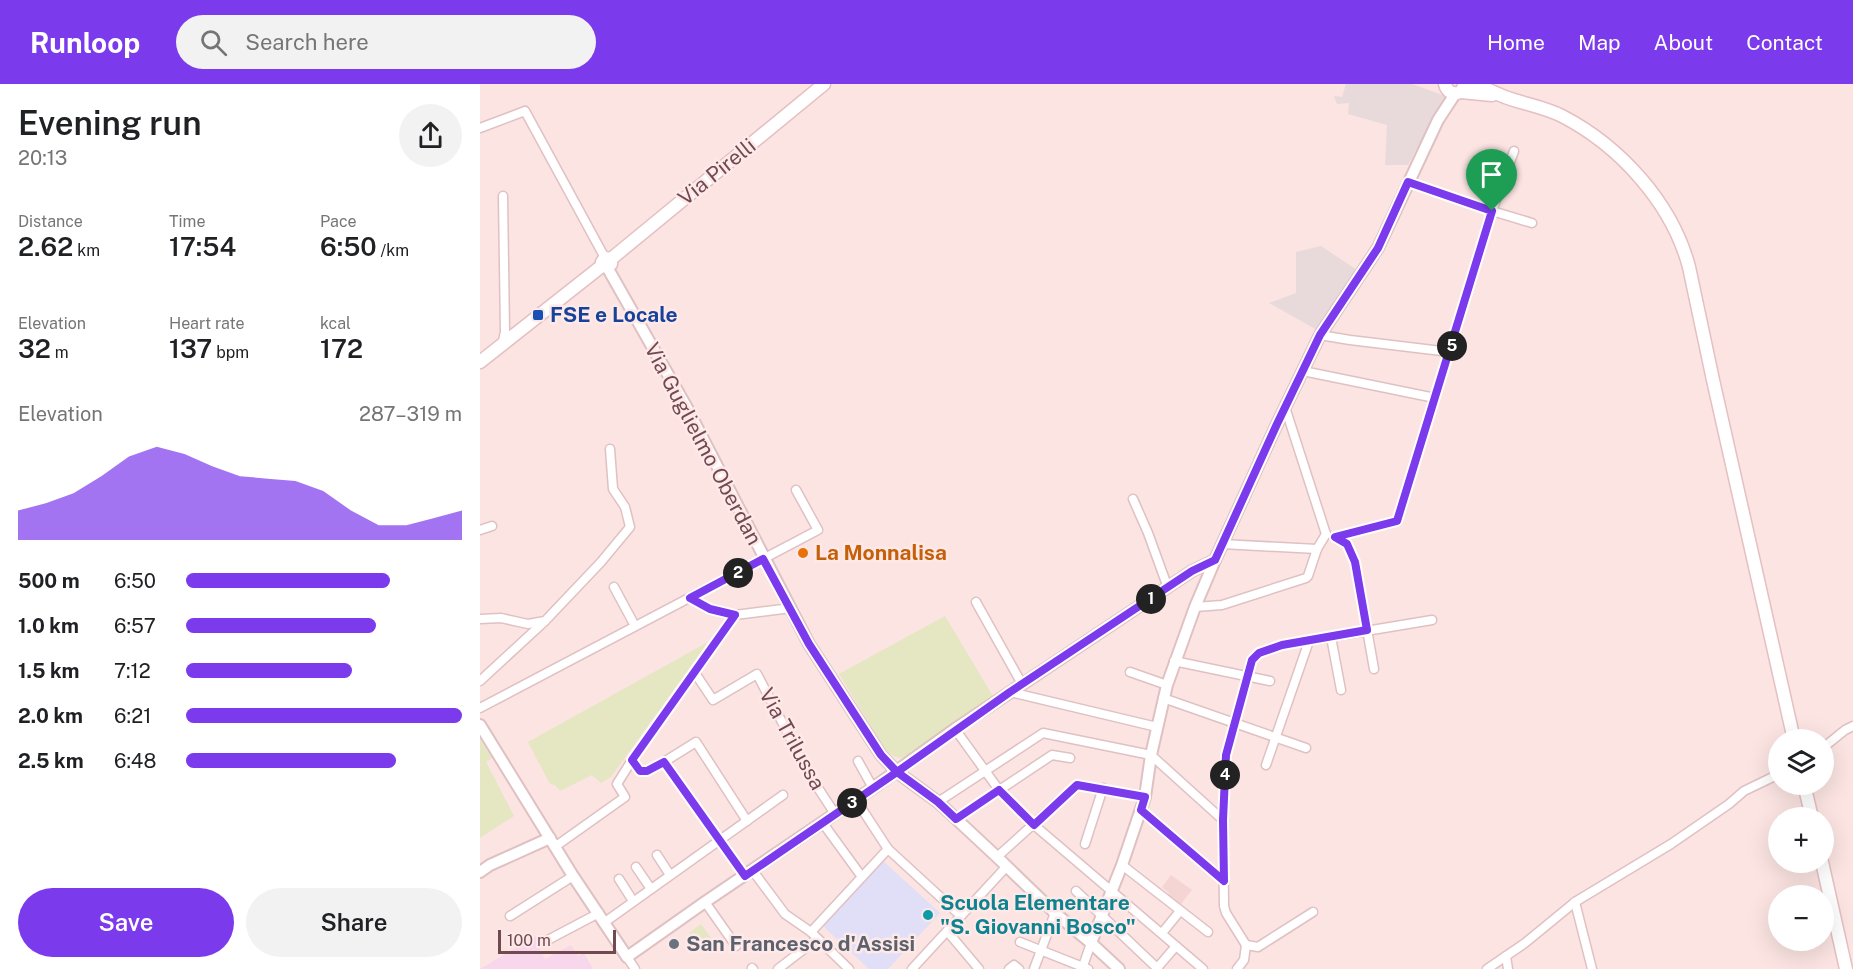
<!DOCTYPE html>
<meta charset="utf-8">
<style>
body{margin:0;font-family:"Public Sans",sans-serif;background:#f2f2f2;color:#202124;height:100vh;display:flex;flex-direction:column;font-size:22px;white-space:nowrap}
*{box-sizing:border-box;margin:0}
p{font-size:20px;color:#757577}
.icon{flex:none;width:33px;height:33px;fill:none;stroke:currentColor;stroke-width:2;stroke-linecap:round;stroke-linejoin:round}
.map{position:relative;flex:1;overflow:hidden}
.sheet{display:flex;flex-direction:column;background:#fff;width:480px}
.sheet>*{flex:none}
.tools{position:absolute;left:1288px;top:645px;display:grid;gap:12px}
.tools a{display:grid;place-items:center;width:66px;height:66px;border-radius:50%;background:#fff;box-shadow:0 6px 24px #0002;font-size:30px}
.scale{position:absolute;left:18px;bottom:15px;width:118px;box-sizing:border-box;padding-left:6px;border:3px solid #714a51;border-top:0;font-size:16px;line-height:21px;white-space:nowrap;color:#714a51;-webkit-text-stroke:4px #fee9e8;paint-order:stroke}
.pin{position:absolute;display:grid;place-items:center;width:51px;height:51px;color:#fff;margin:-62px -26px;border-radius:50% 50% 50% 0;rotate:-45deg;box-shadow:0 0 6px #0007}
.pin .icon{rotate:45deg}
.km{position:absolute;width:30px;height:30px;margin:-15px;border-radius:50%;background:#222;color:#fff;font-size:16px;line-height:30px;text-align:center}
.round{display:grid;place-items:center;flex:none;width:63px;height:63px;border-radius:32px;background:#f2f2f2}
.overview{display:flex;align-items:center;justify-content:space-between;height:102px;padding:0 18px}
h1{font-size:33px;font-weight:600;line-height:45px}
.stats{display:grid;grid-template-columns:repeat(3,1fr);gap:9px;height:102px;padding:6px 18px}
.stats div{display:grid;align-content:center}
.stats b{font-size:26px;font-weight:600}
.stats small{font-size:16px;font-weight:400}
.stats p{font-size:16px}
.chart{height:168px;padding:12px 18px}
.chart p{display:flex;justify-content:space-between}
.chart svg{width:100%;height:108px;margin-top:6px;fill:#7c3aed;opacity:.7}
.primary-button{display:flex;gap:12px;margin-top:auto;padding:12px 18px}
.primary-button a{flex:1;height:69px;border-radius:36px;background:#7c3aed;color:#fff;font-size:24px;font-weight:600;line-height:69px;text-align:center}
.primary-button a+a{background:#f2f2f2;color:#202124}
ul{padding:0 18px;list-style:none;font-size:20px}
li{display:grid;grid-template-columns:96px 72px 1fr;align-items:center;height:45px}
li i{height:15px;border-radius:8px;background:#7c3aed}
header{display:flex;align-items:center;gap:36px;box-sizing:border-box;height:84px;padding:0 30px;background:#7c3aed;color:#fff}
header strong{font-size:28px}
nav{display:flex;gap:33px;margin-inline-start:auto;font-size:21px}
.search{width:420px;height:54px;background:#f2f2f2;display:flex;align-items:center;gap:15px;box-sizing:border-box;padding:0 21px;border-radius:33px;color:#757577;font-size:22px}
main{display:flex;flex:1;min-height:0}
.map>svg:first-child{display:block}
</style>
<header>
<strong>Runloop</strong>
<div class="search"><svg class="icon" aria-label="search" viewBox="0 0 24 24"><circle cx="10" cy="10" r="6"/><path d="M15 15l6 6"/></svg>Search here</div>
<nav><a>Home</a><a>Map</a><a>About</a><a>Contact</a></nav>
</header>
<main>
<section class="sheet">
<div class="overview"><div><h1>Evening run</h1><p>20:13</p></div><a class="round"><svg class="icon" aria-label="share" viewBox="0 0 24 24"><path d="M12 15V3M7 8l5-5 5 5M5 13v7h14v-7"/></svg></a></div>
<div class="stats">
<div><p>Distance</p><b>2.62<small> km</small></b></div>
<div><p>Time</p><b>17:54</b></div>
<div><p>Pace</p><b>6:50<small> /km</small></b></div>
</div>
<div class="stats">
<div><p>Elevation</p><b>32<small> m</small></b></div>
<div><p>Heart rate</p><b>137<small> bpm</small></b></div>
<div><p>kcal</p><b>172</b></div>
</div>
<div class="chart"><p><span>Elevation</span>287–319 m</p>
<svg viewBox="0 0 160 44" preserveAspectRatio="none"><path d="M0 44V32L10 29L20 25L30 18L40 10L50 6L60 9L70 14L80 18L90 19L100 20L110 24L120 32L130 38L140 38L150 35L160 32V44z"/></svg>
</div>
<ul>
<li><b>500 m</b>6:50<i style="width:74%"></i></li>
<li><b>1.0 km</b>6:57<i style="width:69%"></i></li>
<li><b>1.5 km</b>7:12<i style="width:60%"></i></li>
<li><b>2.0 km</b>6:21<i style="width:100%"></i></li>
<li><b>2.5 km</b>6:48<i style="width:76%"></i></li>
</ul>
<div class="primary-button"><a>Save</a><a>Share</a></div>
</section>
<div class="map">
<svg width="1373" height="885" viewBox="0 0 1373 885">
<rect width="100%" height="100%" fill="#fbe4e2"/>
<polygon fill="#f4d5d4" points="691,791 712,806 700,821 687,811 689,809 682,803"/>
<g fill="#e8dada">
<polygon points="866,0 932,0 965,12 928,81 905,81 907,41 868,30 869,19 857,20 854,12 862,13"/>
<polygon points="841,162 877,186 837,246 789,219 816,209 816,168"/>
</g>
<polygon fill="#e1dff7" points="403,777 460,829 408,885 389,885 343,842"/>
<polygon fill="#f8d6ec" points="59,850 64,858 58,862 65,875 91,861 98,872 104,869 113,885 0,885"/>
<g fill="#e5e7c2">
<path d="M465 532 514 614 425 673C416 676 410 670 404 664L359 590Z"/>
<polygon points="228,558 131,693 121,699 112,691 80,707 75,701 70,700 48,658"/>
<polygon points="0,655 12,674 6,678 34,732 0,754 0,682 4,679 0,681"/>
<polygon points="221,840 236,861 224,870 209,849"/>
</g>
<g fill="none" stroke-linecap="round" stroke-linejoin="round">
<defs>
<g id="minor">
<polyline points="0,44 45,27 125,174"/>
<polyline points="928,98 1012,127 1052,139"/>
<polyline points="840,251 870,256 970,268"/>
<polyline points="22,261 25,248 23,112"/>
<polyline points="823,287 955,314"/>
<polyline points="805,323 846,450"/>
<polyline points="653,415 668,449 688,504"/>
<polyline points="0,446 12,442"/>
<polyline points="855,453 917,437 1012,127 1034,67"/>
<polyline points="855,453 867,460 875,478 894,585"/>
<polyline points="742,460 837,465"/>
<polyline points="134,503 155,542"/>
<polyline points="210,514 230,525 255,531"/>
<polyline points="496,518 542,600"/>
<polyline points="715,523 742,521 826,494 828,492 837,465 846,450"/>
<polyline points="0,535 21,534 48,540 65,537 121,478 150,443 145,423 133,405 130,365"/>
<polyline points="851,553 861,606"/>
<polyline points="694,577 790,597"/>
<polyline points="650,588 687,601"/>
<polyline points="215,589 233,616 277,590 329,690 355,730"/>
<polyline points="0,597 65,537"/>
<polyline points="530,608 677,643"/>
<polyline points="683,614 826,664"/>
<polyline points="0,624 338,446 316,406"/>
<polyline points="475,645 519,706 554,741 723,885"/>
<polyline points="1344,663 1365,646 1373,642"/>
<polyline points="152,676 160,686 167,687 184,678 265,792"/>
<polyline points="378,677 393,704"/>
<polyline points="184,678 216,658 267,737"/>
<polyline points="786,681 829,557"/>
<polyline points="376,716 408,765 481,832"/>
<polyline points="458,718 563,649 671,671 743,736"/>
<polyline points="661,726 744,797"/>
<polyline points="476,735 572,671 590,674"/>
<polyline points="342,738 382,793"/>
<polyline points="605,760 623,704"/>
<polyline points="76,762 145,713 137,700 152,676 255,531 311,524"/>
<polyline points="177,771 190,791"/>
<polyline points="517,773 597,701 665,713"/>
<polyline points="642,781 728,848"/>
<polyline points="156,783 171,805"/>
<polyline points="273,787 305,830 331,848 369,885"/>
<polyline points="139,795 153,817"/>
<polyline points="596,807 678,885"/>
<polyline points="225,818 256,862"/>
<polyline points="1095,818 1112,885"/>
<polyline points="30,832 93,792"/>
<polyline points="125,838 303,711"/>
<polyline points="467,847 499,885"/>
<polyline points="331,848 408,765"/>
<polyline points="682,849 700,827"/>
<polyline points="64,858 119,829"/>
<polyline points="540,858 608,885"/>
<polyline points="766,861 746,829 744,822 743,736 746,671 772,576 779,569 802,561 952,536"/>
<polyline points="766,861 778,863 833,828"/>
<polyline points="1026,872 1028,885"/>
<polyline points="147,873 155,885"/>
<polyline points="272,884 273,885"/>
<polyline points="677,884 696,862"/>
<polyline points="298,885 337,855"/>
<polyline points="432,885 527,782"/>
<polyline points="529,885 534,881 539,885"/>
<polyline points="554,885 575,829"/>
<polyline points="602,885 611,859"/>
<polyline points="757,885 764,876 766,861"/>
<polyline points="1007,885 1045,859 1095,818 1191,760 1249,720 1264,707 1299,690"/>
</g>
<g id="tertiary">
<polyline points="127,183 207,324 329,560 401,671 417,688 458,718 517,773 575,829 611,859 639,885"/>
<polyline points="0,641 93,792 147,873 225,818 393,704 475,645 712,487 735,476"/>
<polyline points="0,788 10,781 70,754"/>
<polyline points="611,859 642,781 665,713 671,671 687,601 715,523 735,476 797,340 840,251 898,164 958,36 975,10"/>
</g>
<g id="secondary">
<path d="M965 0C967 8 973 11 981 8L985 0"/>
<path d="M995 0C1005 4 1015 9 1025 13 1044 20 1064 23 1082 32 1140 62 1192 119 1209 183L1233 296 1314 656"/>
<polyline points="981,8 1012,11"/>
<polyline points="131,175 344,0"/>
<polyline points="0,278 123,181 122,178 125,174 131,175 131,180 127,183 123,181"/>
<polyline points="1324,700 1332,734"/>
<polyline points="1342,778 1366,885"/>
</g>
</defs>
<use href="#minor" stroke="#e0c1c3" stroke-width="11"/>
<use href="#tertiary" stroke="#e0c1c3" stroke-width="14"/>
<use href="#secondary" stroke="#e5bfc1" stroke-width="15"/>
<use href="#minor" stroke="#fff" stroke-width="8"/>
<use href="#tertiary" stroke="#fff" stroke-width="10"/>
<use href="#secondary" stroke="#fff" stroke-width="12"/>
</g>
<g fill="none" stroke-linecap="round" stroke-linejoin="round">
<defs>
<polyline id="route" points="1012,127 928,98 898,164 840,251 797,340 735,476 712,487 530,608 417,688 401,671 329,560 283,475 210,514 230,525 255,531 152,676 160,687 167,687 184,678 265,792 417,688 458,718 476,735 519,706 554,741 597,701 665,713 661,726 744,797 743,736 746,671 772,576 779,569 802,561 887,546 875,478 867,460 855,453 917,437 1012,127"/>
</defs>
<use href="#route" stroke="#fff" stroke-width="12"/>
<use href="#route" stroke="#7c3aed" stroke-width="8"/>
</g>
<rect fill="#1a4fb4" stroke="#fee9e8" stroke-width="2" x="52" y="225" width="12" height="12" rx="3"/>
<circle fill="#e8710a" stroke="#fee9e8" stroke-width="2" cx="323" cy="469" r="6"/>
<circle fill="#0f9aa8" stroke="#fee9e8" stroke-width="2" cx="448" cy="831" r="6"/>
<circle fill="#6b7280" stroke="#fee9e8" stroke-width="2" cx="194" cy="860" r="6"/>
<g text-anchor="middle" stroke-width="5" stroke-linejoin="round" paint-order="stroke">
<g font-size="21" fill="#714a51" stroke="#fee9e8">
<text transform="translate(237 88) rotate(-39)" y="7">Via Pirelli</text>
<text transform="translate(223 360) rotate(62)" y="7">Via Guglielmo Oberdan</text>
<text transform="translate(312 655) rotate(61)" y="7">Via Trilussa</text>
</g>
<g font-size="21" font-weight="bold" fill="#164399" stroke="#fee9e8" text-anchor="start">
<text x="70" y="238">FSE e Locale</text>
</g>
<g font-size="21" font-weight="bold" fill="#c56008" stroke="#fee9e8" text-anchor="start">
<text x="335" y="476">La Monnalisa</text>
</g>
<g font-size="21" font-weight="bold" fill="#0d838f" stroke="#fee9e8" text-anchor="start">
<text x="460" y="826">Scuola Elementare<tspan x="460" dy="24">"S. Giovanni Bosco"</tspan></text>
</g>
<g font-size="21" font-weight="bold" fill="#5b616d" stroke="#fee9e8" text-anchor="start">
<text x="206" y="867">San Francesco d'Assisi</text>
</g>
</g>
</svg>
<div class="tools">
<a><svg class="icon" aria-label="layers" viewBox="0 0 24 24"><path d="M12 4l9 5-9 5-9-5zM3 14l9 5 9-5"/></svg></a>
<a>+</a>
<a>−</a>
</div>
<div class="scale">100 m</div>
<div class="pin" style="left:1012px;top:127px;background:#1e9e55"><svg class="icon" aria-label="arrive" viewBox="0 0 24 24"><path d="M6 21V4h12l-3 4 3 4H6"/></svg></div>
<b class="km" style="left:671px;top:515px">1</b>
<b class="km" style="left:258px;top:489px">2</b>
<b class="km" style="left:372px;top:719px">3</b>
<b class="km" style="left:745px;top:691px">4</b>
<b class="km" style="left:972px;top:262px">5</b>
</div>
</main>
